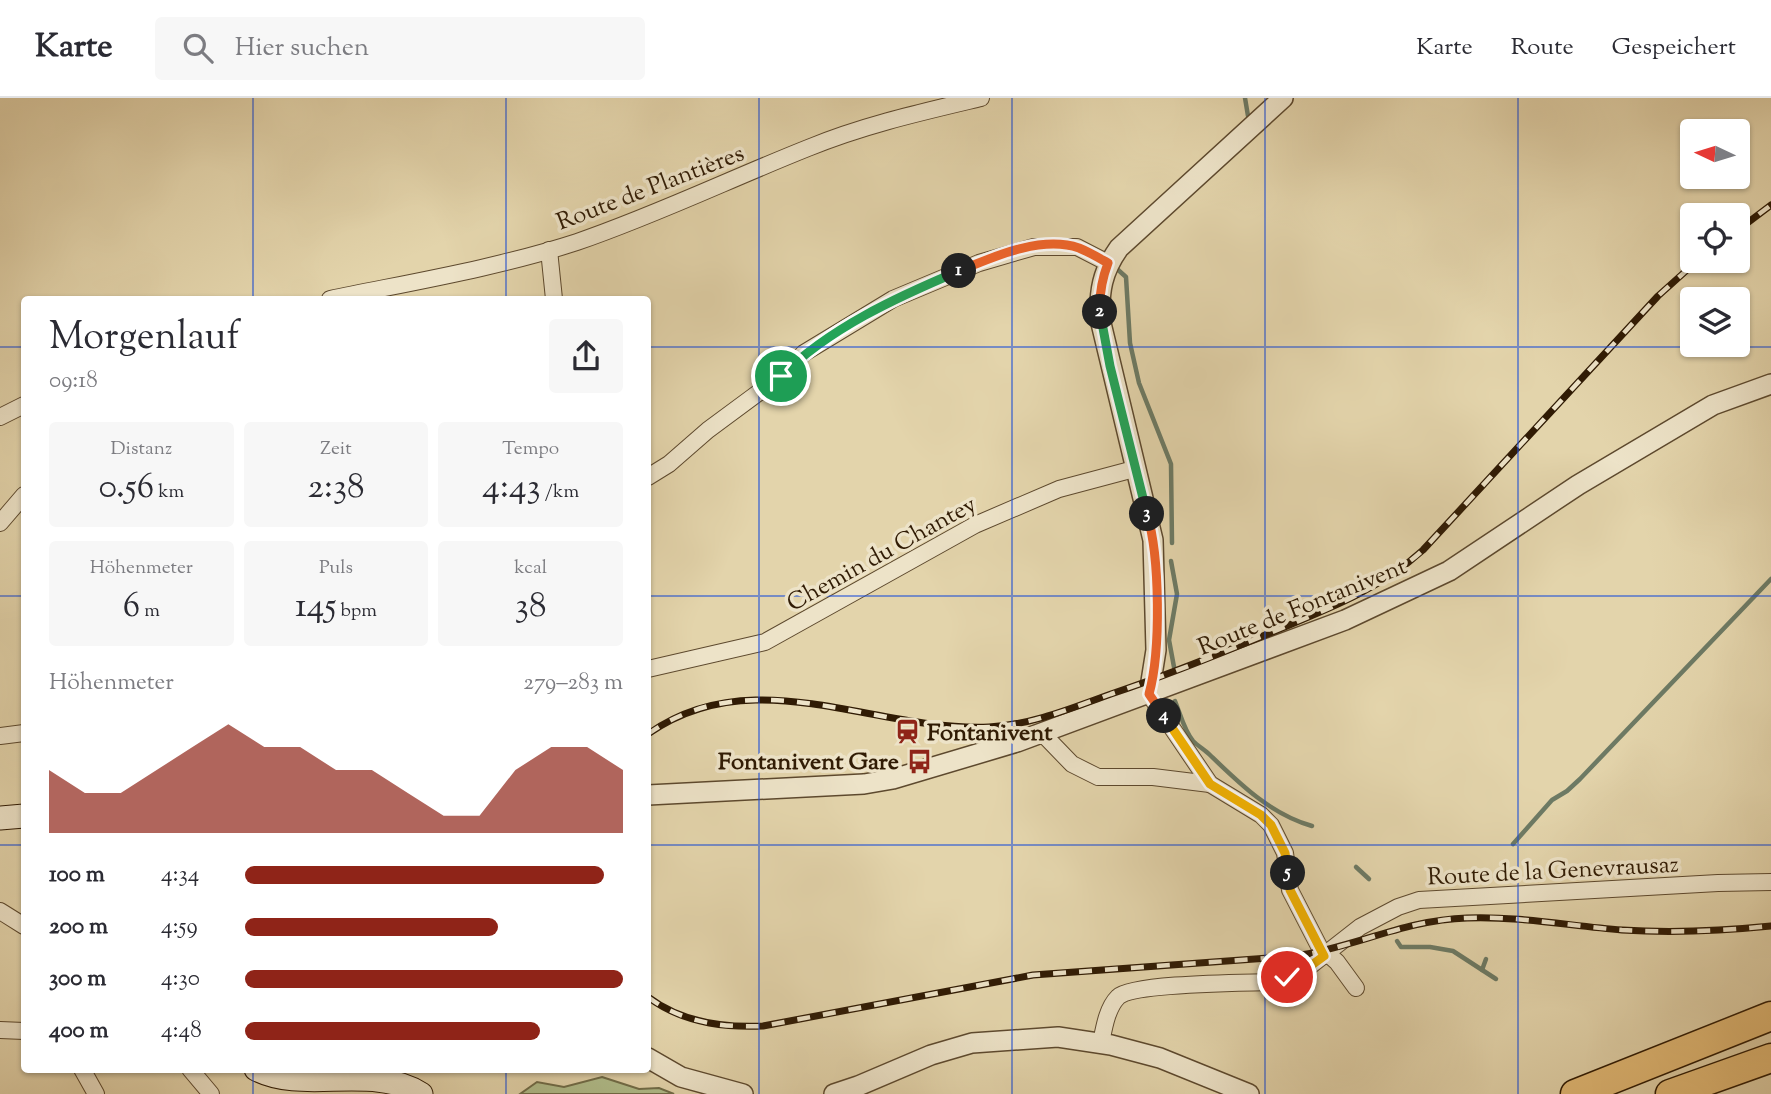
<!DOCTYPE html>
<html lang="de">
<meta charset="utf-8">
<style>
body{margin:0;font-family:"Sorts Mill Goudy",serif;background:#f7f7f7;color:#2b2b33;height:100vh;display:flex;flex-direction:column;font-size:26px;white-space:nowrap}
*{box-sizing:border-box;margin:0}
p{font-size:23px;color:#7c7c81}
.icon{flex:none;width:38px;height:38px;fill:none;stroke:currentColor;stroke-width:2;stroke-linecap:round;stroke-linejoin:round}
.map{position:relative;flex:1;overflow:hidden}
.panel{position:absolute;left:21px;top:198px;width:630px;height:777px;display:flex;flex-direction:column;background:#fff;border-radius:7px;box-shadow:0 2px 5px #0004}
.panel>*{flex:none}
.needle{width:46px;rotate:274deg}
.controls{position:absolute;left:1680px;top:21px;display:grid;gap:14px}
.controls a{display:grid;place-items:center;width:70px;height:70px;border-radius:7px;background:#fff;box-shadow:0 2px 5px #0004;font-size:35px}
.pin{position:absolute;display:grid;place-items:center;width:60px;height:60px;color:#fff;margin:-30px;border:4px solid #fff;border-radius:50%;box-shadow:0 2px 7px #0007}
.km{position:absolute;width:35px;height:35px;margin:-18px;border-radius:50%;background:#222;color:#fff;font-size:19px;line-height:35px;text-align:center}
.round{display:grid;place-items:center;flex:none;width:74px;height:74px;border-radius:7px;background:#f7f7f7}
.head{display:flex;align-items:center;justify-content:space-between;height:119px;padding:0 28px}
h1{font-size:38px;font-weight:600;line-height:52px}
.figures{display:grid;grid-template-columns:repeat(3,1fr);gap:10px;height:119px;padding:7px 28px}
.figures div{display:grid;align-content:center;border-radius:7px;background:#f7f7f7;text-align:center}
.figures b{font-size:35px;font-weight:600}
.figures small{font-size:19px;font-weight:400}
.figures p{font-size:19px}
.chart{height:196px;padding:14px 28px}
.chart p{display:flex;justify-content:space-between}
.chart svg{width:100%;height:126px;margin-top:7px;fill:#8f2418;opacity:.7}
ul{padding:0 28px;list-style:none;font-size:23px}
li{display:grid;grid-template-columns:112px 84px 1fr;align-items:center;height:52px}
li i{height:18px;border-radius:9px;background:#8f2418}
header{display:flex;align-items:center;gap:42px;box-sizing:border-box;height:98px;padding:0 35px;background:#fff;border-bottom:2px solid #e1e1e2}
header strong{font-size:33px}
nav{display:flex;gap:38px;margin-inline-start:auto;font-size:24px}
.search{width:490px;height:63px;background:#f7f7f7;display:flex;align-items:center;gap:18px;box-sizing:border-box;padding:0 24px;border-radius:7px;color:#7c7c81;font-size:26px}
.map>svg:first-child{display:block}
</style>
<header>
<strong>Karte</strong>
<div class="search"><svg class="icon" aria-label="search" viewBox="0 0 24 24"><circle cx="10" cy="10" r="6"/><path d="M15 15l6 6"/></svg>Hier suchen</div>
<nav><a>Karte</a><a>Route</a><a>Gespeichert</a></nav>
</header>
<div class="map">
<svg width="1771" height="996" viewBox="0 0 1771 996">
<rect width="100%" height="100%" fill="#e3d4ab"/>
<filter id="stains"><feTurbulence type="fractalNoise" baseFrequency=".00286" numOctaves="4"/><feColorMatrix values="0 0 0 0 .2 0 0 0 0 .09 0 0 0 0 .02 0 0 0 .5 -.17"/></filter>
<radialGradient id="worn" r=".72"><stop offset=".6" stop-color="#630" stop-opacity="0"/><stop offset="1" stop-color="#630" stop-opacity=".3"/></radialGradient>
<polygon fill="#b0bd8b" stroke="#706c48" stroke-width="2" points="602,979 639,991 659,990 674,996 520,996 537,984 564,989"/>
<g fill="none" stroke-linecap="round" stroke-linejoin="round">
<g stroke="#6d7a64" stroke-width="4.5">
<polyline points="1245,0 1248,18"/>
<polyline points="1116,170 1126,179 1130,245 1139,285 1171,366 1172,445"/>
<polyline points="1171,463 1177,496 1169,542 1174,569"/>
<path d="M1175 603C1180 615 1184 632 1193 643 1198 648 1205 652 1210 657 1239 685 1270 716 1312 728"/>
<polyline points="1513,746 1552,702 1567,693 1580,681 1771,481"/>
<polyline points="1356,769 1369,781"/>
<polyline points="1397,843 1401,849 1430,849 1453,853 1496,881"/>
<polyline points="1482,872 1486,861"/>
</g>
<defs>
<g id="minor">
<polyline points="549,152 554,201"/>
<path d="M330 201C412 184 497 170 577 144 656 117 730 81 808 50 864 27 922 14 981 0"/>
<polyline points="0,319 24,307"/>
<polyline points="648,379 669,366 708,332 781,278 804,255 893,201 979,165 1034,149 1077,149 1108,165"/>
<polyline points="0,425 24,397"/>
<polyline points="648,571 765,544 975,427 1059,391 1134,371"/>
<polyline points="1149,596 1210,686 1261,717 1271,727 1285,755 1290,792 1324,858"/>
<polyline points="1042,635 1072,666 1098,679 1153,679 1210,686"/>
<polyline points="0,638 24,635"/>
<polyline points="0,813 24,828"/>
<polyline points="1328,856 1337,864 1356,890"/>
<polyline points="0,932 24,933"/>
<path d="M1101 945C1104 930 1107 910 1118 899 1133 885 1244 885 1270 884L1305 872 1360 829 1398 809 1419 802 1718 785 1771 784"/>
<polyline points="82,971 96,996"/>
<polyline points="190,971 211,996"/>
</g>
<g id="tertiary">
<path d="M1149 596 1156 552 1153 442 1100 221C1099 193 1102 174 1119 150L1283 0"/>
<polyline points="648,697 864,686 893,681 1017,644 1345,522 1449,473 1578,387 1713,307 1771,286"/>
<polyline points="648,960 681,979 743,996"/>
<polyline points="834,996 858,988 931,957 972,945 1058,939 1111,947 1160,960 1249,996"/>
</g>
<g id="secondary">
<polyline points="0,720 24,718"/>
<path d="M256 971C303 996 372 965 421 996"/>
</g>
<g id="motorway">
<polyline points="1575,996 1771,918"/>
<polyline points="1670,996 1771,960"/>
</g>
</defs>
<use href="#minor" stroke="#5d492e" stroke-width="18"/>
<use href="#tertiary" stroke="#5d492e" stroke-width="22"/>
<use href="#secondary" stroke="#301b04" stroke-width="25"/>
<use href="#motorway" stroke="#301b04" stroke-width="31"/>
<use href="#minor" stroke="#ede3c8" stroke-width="16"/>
<use href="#tertiary" stroke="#ede3c8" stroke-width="19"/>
<use href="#secondary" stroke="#ede3c8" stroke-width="23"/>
<use href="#motorway" stroke="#e2ba76" stroke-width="28"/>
<defs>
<g id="rail">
<polyline points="1738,132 1771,107"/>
<path d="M648 636C754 561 874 634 989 629 1031 627 1072 610 1111 596 1165 578 1217 557 1270 535 1325 512 1378 493 1423 452L1658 198 1697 163"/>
<path d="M648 899C681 924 722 930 763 928L1033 877 1296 858C1356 849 1404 822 1467 820 1519 818 1570 828 1622 832 1671 835 1721 833 1771 828"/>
</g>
</defs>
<use href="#rail" stroke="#301b04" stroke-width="7"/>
<use href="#rail" stroke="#ede3c8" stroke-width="4.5" stroke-dasharray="13" stroke-linecap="butt"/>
</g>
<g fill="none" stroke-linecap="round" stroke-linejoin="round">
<defs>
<path id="split-1" d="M781 278C830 230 895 200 959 173"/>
<path id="split-2" d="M959 173C993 159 1041 137 1079 150 1089 154 1099 160 1108 165 1102 181 1099 196 1100 214"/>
<polyline id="split-3" points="1100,214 1110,268 1147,416"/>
<path id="split-4" d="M1147 416C1160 459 1161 553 1149 596L1164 618"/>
<polyline id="split-5" points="1164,618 1210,686 1261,717 1271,727 1285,755 1288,775"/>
<polyline id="split-6" points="1287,879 1305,872 1324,858 1290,792 1288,775"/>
</defs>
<use href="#split-1" stroke="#fff" stroke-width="14"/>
<use href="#split-2" stroke="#fff" stroke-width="14"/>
<use href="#split-3" stroke="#fff" stroke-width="14"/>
<use href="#split-4" stroke="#fff" stroke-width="14"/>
<use href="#split-5" stroke="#fff" stroke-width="14"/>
<use href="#split-6" stroke="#fff" stroke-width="14"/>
<use href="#split-1" stroke="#22a559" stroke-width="9"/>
<use href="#split-2" stroke="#f0652b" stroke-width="9"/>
<use href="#split-3" stroke="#22a559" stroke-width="9"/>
<use href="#split-4" stroke="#f0652b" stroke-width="9"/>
<use href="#split-5" stroke="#f5b400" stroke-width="9"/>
<use href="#split-6" stroke="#f5b400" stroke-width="9"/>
</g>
<path fill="none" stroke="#1d4ed8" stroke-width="2" stroke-opacity="0.55" d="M253 0V201M506 0V201M759 0V996M1012 0V996M1265 0V996M1518 0V996M0 249H24M648 249H1771M0 498H24M648 498H1771M0 747H24M648 747H1771M253 971V996M506 971V996"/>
<defs>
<symbol id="station-bare" viewBox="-9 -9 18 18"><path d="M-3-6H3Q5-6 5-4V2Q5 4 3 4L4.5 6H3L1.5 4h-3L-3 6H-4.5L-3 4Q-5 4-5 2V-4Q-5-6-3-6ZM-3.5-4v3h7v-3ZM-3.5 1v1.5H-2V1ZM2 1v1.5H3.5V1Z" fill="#8f2418" stroke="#ede3c8" stroke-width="2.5" paint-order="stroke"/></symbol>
<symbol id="bus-bare" viewBox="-9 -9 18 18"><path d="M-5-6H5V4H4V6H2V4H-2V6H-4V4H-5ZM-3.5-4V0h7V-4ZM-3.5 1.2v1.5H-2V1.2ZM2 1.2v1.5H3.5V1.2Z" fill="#8f2418" stroke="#ede3c8" stroke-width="2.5" paint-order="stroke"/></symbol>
</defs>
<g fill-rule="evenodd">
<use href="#station-bare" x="890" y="616" width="35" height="35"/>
<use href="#bus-bare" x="902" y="646" width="35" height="35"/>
</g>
<g text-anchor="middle" stroke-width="7" stroke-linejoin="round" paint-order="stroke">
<g font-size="24" fill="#301b04" stroke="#ede3c8">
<text transform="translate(650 89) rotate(-21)" y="8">Route de Plantières</text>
<text transform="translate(881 455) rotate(-29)" y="8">Chemin du Chantey</text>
<text transform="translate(1302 508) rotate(-22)" y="8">Route de Fontanivent</text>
<text transform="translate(1553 772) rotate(-3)" y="8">Route de la Genevrausaz</text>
</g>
<g font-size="24" font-weight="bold" fill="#301b04" stroke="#ede3c8" text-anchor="start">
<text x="927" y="642">Fontanivent</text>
<text x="899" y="671" text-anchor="end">Fontanivent Gare</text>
</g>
</g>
<rect width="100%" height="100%" filter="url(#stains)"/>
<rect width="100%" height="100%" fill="url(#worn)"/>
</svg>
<div class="controls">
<a><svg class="needle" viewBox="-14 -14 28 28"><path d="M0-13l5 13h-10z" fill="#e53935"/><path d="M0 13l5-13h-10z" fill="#7c7c81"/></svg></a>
<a><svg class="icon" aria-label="locate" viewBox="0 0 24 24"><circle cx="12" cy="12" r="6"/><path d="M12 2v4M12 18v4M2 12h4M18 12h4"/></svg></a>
<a><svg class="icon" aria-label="layers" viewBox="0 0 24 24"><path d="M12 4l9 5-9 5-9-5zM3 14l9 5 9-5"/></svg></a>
</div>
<div class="pin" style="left:781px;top:278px;background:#1e9e55"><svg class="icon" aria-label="arrive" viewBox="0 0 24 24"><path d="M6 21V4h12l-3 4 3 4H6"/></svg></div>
<div class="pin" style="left:1287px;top:879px;background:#d93025"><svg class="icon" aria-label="check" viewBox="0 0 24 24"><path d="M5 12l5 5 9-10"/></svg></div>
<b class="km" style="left:959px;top:173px">1</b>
<b class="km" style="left:1100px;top:214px">2</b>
<b class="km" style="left:1147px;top:416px">3</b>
<b class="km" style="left:1164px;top:618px">4</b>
<b class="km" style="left:1288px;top:775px">5</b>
<section class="panel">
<div class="head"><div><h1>Morgenlauf</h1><p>09:18</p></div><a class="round"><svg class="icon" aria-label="share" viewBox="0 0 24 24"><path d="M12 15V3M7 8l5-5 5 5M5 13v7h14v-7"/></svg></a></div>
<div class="figures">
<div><p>Distanz</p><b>0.56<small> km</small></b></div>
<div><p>Zeit</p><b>2:38</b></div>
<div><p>Tempo</p><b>4:43<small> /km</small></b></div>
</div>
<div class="figures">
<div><p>Höhenmeter</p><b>6<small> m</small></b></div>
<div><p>Puls</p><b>145<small> bpm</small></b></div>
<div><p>kcal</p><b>38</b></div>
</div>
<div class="chart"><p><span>Höhenmeter</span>279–283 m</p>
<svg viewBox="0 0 160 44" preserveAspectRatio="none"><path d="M0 44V22L10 30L20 30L30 22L40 14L50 6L60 14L70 14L80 22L90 22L100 30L110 38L120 38L130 22L140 14L150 14L160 22V44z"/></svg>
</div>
<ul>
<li><b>100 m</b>4:34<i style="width:95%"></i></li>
<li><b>200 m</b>4:59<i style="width:67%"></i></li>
<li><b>300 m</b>4:30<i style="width:100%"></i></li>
<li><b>400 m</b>4:48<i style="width:78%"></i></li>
</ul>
</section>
</div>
